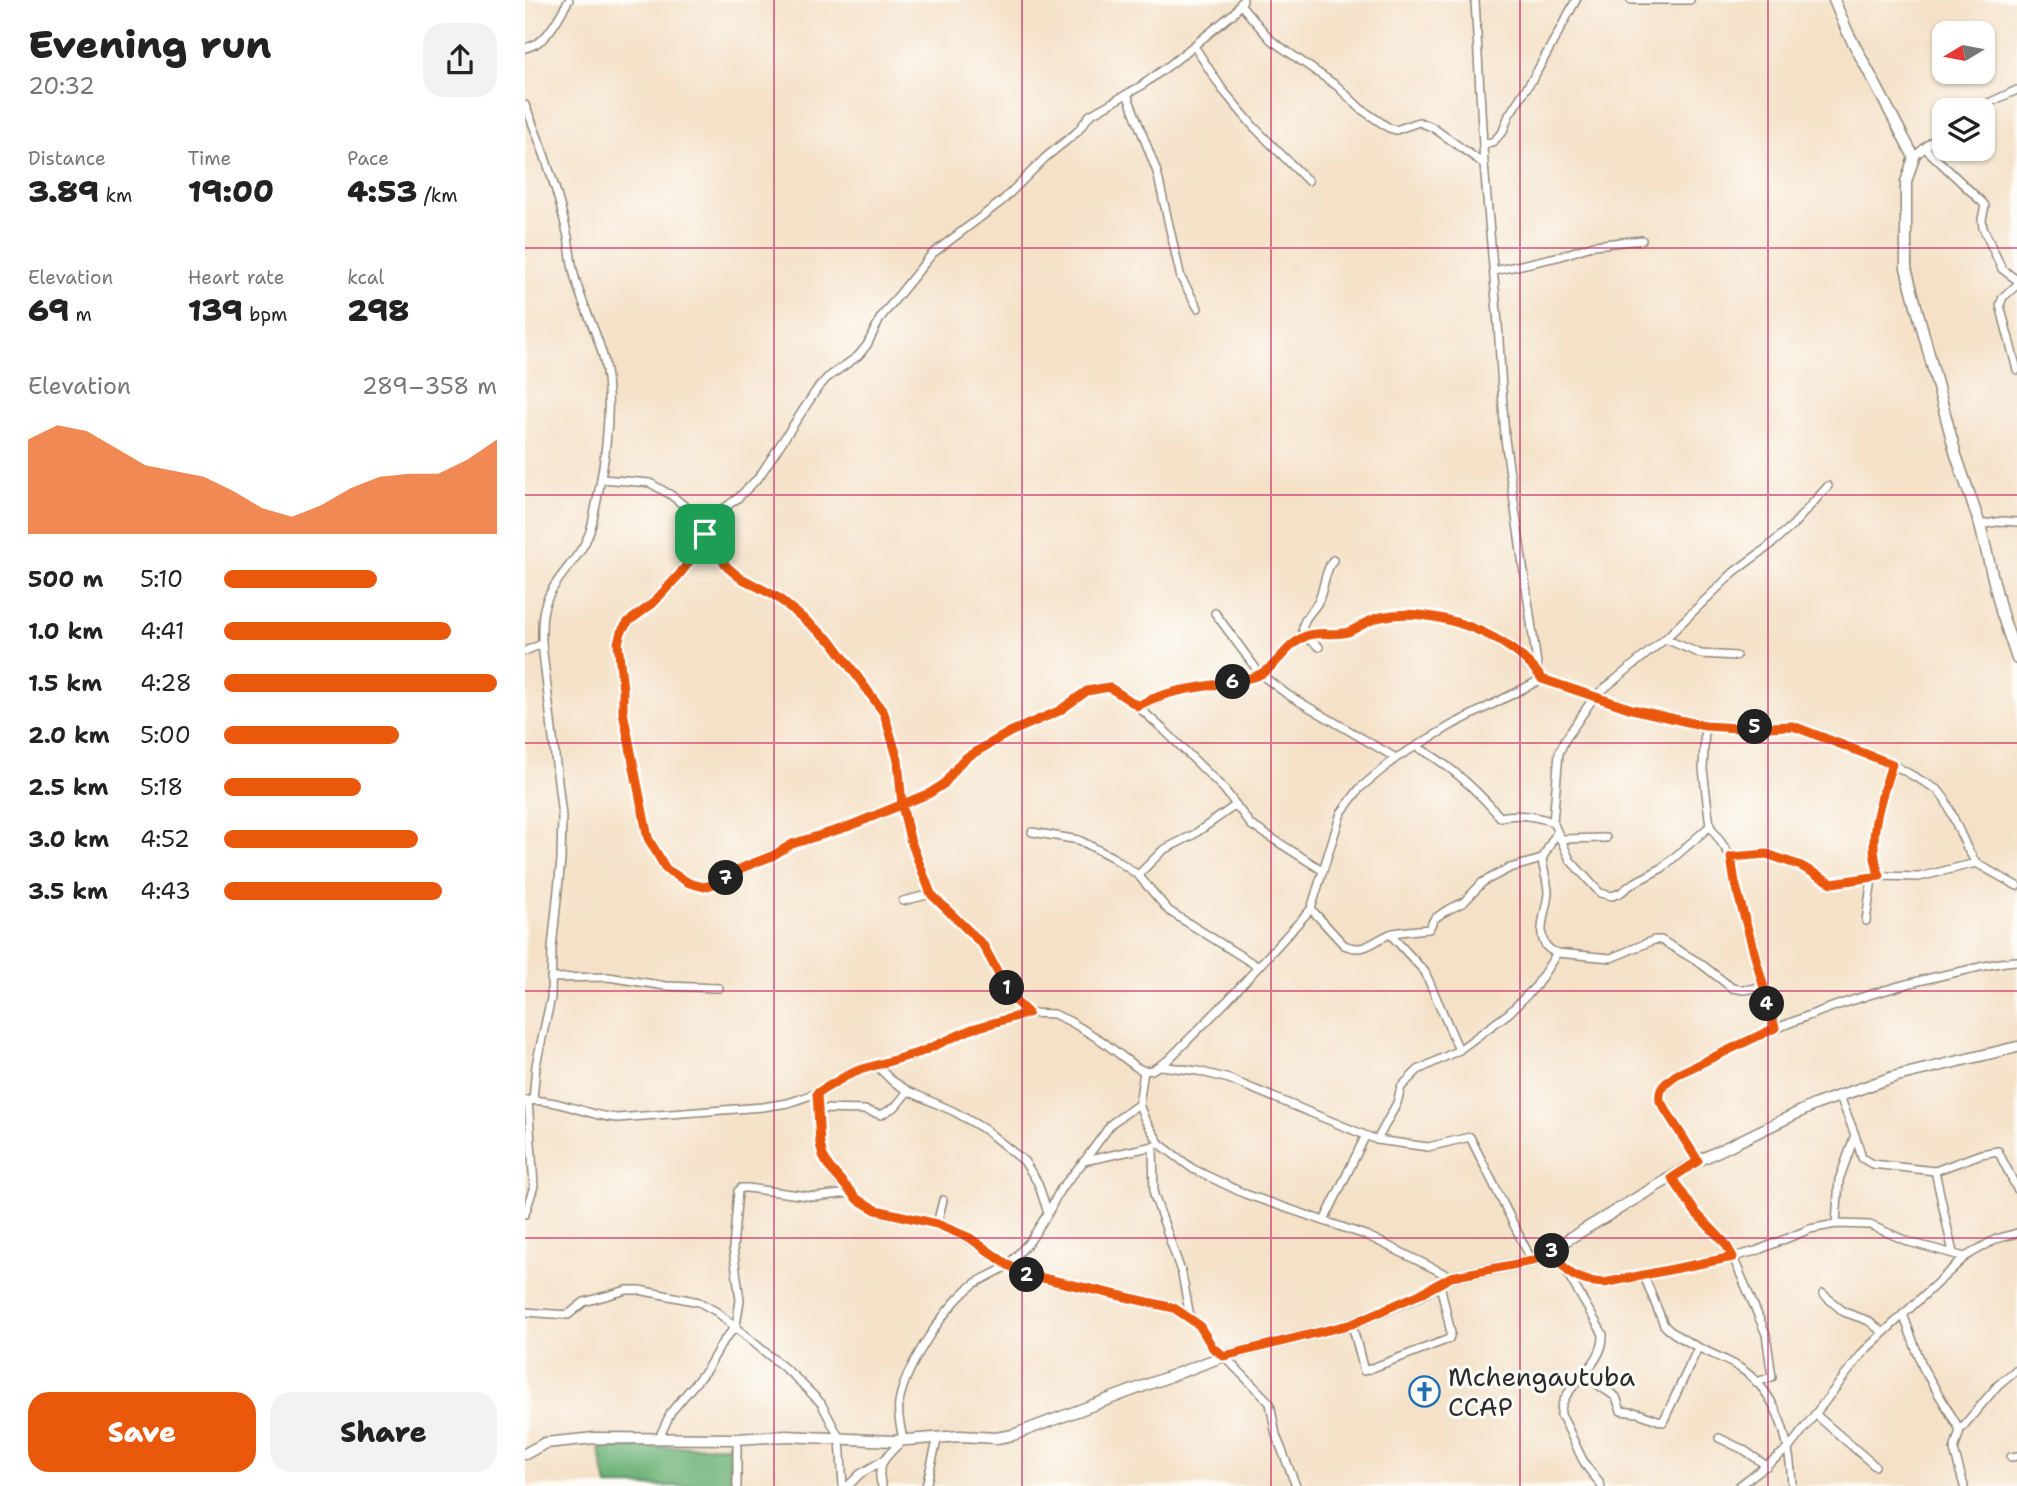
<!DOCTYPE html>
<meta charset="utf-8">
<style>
body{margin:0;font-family:"Shantell Sans",sans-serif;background:#f2f2f2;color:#222;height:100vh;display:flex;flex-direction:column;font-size:26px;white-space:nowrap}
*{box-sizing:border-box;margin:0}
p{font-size:23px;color:#767676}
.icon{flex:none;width:38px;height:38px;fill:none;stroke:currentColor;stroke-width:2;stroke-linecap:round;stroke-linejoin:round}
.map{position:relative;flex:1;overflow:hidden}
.side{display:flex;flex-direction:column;background:#fff;width:525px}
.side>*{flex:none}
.needle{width:46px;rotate:260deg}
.controls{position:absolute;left:1407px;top:21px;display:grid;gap:14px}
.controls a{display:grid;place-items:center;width:63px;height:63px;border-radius:14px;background:#fff;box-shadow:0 2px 5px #0004;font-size:35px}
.pin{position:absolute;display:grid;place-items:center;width:60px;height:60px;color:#fff;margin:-30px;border-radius:14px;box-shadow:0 4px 10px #0006}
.km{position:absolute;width:35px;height:35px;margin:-18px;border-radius:50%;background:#222;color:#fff;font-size:19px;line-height:35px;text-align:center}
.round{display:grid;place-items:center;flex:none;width:74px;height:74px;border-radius:21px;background:#f2f2f2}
.head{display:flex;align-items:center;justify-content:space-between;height:119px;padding:0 28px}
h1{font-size:38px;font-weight:800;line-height:52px}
.metrics{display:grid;grid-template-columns:repeat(3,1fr);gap:10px;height:119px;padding:7px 28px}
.metrics div{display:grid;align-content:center}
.metrics b{font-size:30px;font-weight:800}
.metrics small{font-size:19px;font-weight:400}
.metrics p{font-size:19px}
.chart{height:196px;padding:14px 28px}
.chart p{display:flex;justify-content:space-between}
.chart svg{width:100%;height:126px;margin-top:7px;fill:#ea580c;opacity:.7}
.action{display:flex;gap:14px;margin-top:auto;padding:14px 28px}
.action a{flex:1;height:80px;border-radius:21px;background:#ea580c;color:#fff;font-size:28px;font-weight:800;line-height:80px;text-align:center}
.action a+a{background:#f2f2f2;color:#222}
ul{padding:0 28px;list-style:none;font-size:23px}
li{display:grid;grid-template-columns:112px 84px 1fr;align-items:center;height:52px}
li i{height:18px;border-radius:9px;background:#ea580c}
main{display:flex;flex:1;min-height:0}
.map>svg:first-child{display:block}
</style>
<main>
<section class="side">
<div class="head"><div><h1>Evening run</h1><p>20:32</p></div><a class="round"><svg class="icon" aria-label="share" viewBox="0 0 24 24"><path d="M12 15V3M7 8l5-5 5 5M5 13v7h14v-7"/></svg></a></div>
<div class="metrics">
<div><p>Distance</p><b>3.89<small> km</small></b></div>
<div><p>Time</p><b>19:00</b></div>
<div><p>Pace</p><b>4:53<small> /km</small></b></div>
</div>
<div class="metrics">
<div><p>Elevation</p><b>69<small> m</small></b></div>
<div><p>Heart rate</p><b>139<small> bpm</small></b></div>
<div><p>kcal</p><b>298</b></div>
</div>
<div class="chart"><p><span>Elevation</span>289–358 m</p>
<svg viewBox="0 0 160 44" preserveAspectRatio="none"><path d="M0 44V11L10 6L20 8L30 14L40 20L50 22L60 24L70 29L80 35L90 38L100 34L110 28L120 24L130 23L140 23L150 18L160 11V44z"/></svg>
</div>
<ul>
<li><b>500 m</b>5:10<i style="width:56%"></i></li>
<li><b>1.0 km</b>4:41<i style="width:83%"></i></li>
<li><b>1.5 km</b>4:28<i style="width:100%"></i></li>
<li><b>2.0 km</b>5:00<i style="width:64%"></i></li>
<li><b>2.5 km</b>5:18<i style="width:50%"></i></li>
<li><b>3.0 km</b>4:52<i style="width:71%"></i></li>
<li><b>3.5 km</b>4:43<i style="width:80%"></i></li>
</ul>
<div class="action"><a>Save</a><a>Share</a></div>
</section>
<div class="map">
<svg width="1492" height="1486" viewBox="0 0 1492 1486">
<rect width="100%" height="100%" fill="#fdfcf7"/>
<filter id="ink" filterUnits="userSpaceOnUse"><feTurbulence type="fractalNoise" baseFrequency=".0143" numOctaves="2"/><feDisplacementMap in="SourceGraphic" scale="14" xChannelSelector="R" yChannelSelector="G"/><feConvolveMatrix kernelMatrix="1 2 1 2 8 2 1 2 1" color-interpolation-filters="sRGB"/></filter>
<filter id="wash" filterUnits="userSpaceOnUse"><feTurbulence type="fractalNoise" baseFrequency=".00686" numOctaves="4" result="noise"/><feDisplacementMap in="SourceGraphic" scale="28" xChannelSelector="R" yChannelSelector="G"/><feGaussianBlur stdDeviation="1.57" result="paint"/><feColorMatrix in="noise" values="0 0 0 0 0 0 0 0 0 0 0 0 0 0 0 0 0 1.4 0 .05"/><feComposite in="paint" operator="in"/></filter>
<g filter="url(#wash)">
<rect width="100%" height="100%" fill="#f4e1c7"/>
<polygon fill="#6eb479" stroke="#4c7052" stroke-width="2" points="204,1446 206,1486 82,1486 74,1448"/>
</g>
<g filter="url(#ink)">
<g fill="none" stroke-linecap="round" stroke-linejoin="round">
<defs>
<g id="street">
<polyline points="718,0 709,13 646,64 616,86 565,115 552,132 521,157 477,201 407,254 356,317 342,345 333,356 302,378 292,389 234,477 213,498 194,512 183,526 173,550 154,575 96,632 93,643 98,690 98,712 123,838 141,869 152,877 172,886 186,885 267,844 322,827 405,793 419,784 436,762 442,757 485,732 534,711 562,691 581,686 602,697 639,730 699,789 726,825 797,870"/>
<polyline points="950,0 959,164 973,324 980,439 1013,671"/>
<polyline points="1106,0 1165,0"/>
<polyline points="715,4 746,40 812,86 836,109 864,128 871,130 894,122 907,127 959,164"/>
<polyline points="669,46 697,89 728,126 783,181"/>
<path d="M0 48C23 43 32 19 44 0"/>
<polyline points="602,94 632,172 656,278 673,308"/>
<path d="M0 105C18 148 33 192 43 237 45 249 46 262 49 274 56 304 72 330 79 360 90 410 78 474 67 524 60 555 35 571 23 597 16 612 17 628 17 644L37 816 36 860 27 948 26 998 11 1065 8 1100"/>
<polyline points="1448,110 1492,90"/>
<polyline points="958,145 969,141 978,131 984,115 1010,75 1051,0"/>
<polyline points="1400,148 1458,203 1460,206 1457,219 1458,228 1477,269 1492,280"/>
<polyline points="1389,157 1419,131"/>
<polyline points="969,271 1036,256 1069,245 1117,240"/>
<polyline points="1492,285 1478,297 1475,305 1492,370"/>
<polyline points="77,479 125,483 146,495 162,508 174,523 192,555 202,567 214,577 252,597 312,648 362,718 373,760 377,805 385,839 406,894 458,945 487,997 503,1013"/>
<polyline points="1455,525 1477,521 1492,522"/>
<polyline points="690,613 735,674 763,695 871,758"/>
<polyline points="1140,639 1176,654 1211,656"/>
<path d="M794 647C789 642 779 638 778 631 776 620 788 611 793 602 800 588 798 574 808 560"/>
<polyline points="0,651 17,644"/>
<path d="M613 707C648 685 693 689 731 675 751 668 762 643 782 636 795 631 811 637 824 632 834 628 842 621 853 618 895 606 945 623 980 645 998 657 1010 676 1029 684L1107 709 1180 726 1213 728 1268 726 1367 764 1413 790 1420 799 1442 848 1451 863 1492 886"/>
<polyline points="1180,726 1178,769 1185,826 1206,857 1210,883 1250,1028"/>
<path d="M892 747C924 764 951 789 975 817 993 813 1011 816 1028 822"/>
<polyline points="1185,826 1137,868 1107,884 1095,893 1087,896 1075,893 1045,860 1028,822 1034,753 1040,740 1069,697 1140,639 1209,572 1243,547 1267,526 1303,486"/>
<polyline points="507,832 554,840 587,857 613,875 644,911 732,966"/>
<polyline points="1035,839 1081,838"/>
<polyline points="1206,857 1242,854 1280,868 1307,883 1355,876 1394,877 1451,863"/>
<path d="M1017 859C1018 870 1023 882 1023 893 1022 912 1005 944 1032 953"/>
<polyline points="613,875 638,850 668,835 711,805"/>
<path d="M1355 876C1340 840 1356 799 1367 764"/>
<polyline points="378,901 406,894"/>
<path d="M786 909 819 945C842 955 850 938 868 933 880 931 892 930 904 929L909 919 919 912 939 902 958 882 985 868 1017 859 1032 832"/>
<polyline points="1341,921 1347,878"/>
<polyline points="865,934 900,972 934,1050"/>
<polyline points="26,978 83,977 141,986 194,988"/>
<polyline points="636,1066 673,1071 704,1079 852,1140 903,1147 945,1137 1007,1261"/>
<polyline points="619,1071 614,1104 620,1120 635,1144 668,1169 720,1194 843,1236 926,1277"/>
<path d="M292 1093C295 1113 290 1138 299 1157 312 1187 339 1209 371 1216 385 1219 400 1219 413 1225 439 1235 460 1249 483 1265L505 1241 523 1213 513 1183 499 1161 459 1129 430 1112 383 1091 366 1080 351 1065"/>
<path d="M0 1101C31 1097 62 1116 92 1118L238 1107 263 1103 292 1093 328 1072 396 1052 447 1029 503 1013 529 1014 546 1022 577 1041 611 1067 619 1071 627 1070 643 1060 702 1001 786 909 816 813 835 788 871 758 927 725 1017 679"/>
<polyline points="294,1109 340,1110 356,1115 371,1106 383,1091"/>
<polyline points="1330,1135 1337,1158 1347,1164 1410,1171 1456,1154 1473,1151 1492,1189"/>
<polyline points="852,1140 872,1103 876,1087 893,1070 934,1050 984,1013 1011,986 1032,953 1086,958 1129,940 1136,940 1175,963 1207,988 1219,990 1237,987"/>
<polyline points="628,1146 629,1195 657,1274 665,1317"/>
<polyline points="560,1160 587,1123 614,1104"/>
<path d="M1173 1161 1135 1100C1133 1087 1141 1083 1151 1075 1238 1030 1327 995 1423 974 1446 970 1469 962 1492 961"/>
<polyline points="1410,1171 1428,1253"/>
<polyline points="1147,1178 1171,1213 1200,1243 1208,1257 1241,1334 1247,1377 1231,1382"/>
<polyline points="523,1213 535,1190 559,1161 629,1146"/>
<polyline points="0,1214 9,1186 3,1100"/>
<polyline points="799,1221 840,1137"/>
<polyline points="412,1224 418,1200"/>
<polyline points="1311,1224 1314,1180 1330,1135 1314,1094"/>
<path d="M1027 1251C1042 1274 1050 1281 1079 1283L1208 1257 1231 1251 1285 1229 1311 1224 1345 1225 1384 1242 1440 1257"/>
<path d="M1042 1273 1078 1334C1080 1368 1033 1387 1036 1415 1046 1432 1050 1446 1059 1462 1064 1472 1071 1476 1076 1486"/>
<path d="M1119 1276 1139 1325 1143 1329C1163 1345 1188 1353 1210 1365 1253 1389 1265 1440 1267 1486"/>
<polyline points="1298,1294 1319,1312 1344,1321 1357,1332"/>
<polyline points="0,1312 43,1315 59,1302 102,1290 114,1290 174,1302 192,1312 269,1376 296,1403 315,1439 318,1486"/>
<polyline points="1378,1314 1398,1368 1435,1430 1429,1450 1439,1486"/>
<polyline points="827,1324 839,1371 924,1339 926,1333 915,1284"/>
<polyline points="1060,1376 1091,1397 1096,1411 1113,1413 1138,1422 1173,1348"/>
<polyline points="1290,1414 1350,1466"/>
<polyline points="1435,1430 1473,1385 1492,1369"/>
<polyline points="134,1438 146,1412 182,1369 197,1343 211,1326 215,1300 208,1248 213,1191 216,1188 222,1188 290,1197 325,1193"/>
<polyline points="1194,1438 1219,1450 1242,1466"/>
<polyline points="212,1439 212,1486"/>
<polyline points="1486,1457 1492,1456"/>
<polyline points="323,1486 335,1474 357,1461"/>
<path d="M357 1486C349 1464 364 1454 378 1440 376 1428 372 1415 374 1403 379 1368 421 1305 449 1284 460 1277 472 1273 483 1265L500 1274 521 1280 639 1305 665 1317 674 1325 688 1348 699 1356 745 1403 751 1435 771 1486"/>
<polyline points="401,1486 413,1437"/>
<polyline points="1214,1486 1264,1448 1339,1351 1440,1257 1471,1239 1492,1233"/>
</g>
<g id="secondary">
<polyline points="1309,0 1322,31 1389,157 1381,182 1381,268 1431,455 1455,525 1476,611 1492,659"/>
<polyline points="0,1454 20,1443 70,1438 212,1439 261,1436 368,1441 436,1436 471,1438 488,1435 699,1356 827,1324 895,1295 926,1277 1007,1261 1173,1161 1289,1105 1368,1077 1492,1047"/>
</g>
</defs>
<use href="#street" stroke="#908679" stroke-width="10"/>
<use href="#secondary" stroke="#908679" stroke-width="13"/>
<use href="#street" stroke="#fff" stroke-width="7"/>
<use href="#secondary" stroke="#fff" stroke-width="10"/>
</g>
</g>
<g fill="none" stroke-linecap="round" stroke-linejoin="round" filter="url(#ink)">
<defs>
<path id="route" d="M180 534 202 567 214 577 252 597 307 642 359 713 373 760 377 805 385 839 406 894 458 945 486 997 503 1013 447 1029 396 1052 328 1072 292 1093 295 1144 298 1156 304 1167 332 1199 351 1210 412 1224 445 1238 483 1265 500 1274 649 1308 674 1325 688 1348 699 1356 827 1324 895 1294 926 1277 1007 1261 1027 1251C1042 1274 1050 1281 1079 1283L1208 1257 1200 1243 1171 1213 1147 1178 1173 1161 1135 1101C1133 1087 1141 1083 1151 1075L1250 1028 1210 883 1206 857 1242 854 1276 866 1307 883 1355 876C1340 840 1356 799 1367 764L1268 726 1213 728 1180 726 1107 709 1017 679C988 635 908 605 856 617 844 619 834 628 823 632 810 636 793 631 781 636 761 644 751 669 731 676 693 688 648 685 613 706L584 687 562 691 534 711 485 732 442 757 436 762 419 784 405 793 322 827 267 844 247 856 219 867 186 885 179 887 164 883 141 869 123 838 98 712V690L93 643 96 632 103 622 127 604 154 575 173 550 180 534"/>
</defs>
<use href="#route" stroke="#fff" stroke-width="14"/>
<use href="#route" stroke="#ea580c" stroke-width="9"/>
</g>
<path fill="none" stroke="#c2185b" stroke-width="2" stroke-opacity="0.55" d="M249 0V1486M497 0V1486M746 0V1486M995 0V1486M1243 0V1486M0 248H1492M0 495H1492M0 743H1492M0 991H1492M0 1238H1492"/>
<defs>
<symbol id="church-ring" viewBox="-11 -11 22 22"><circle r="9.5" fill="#fdfcf7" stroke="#1f6fb2" stroke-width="1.5"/><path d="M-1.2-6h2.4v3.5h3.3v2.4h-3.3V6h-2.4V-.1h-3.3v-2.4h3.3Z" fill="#1f6fb2"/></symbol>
</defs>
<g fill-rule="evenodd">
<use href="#church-ring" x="882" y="1374" width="35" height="35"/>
</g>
<g text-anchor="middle" stroke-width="6" stroke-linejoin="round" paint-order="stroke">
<g font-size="26" fill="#2b2b2b" stroke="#fdfcf7" text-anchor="start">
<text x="923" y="1386">Mchengautuba<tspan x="923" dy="30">CCAP</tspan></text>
</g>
</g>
</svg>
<div class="controls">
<a><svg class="needle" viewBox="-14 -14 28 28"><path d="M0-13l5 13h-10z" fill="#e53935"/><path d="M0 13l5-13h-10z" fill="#767676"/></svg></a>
<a><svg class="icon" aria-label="layers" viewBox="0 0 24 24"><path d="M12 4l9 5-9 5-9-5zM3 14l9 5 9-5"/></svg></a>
</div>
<div class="pin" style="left:180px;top:534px;background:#1e9e55"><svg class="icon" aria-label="arrive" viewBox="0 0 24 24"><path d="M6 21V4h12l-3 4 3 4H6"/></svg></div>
<b class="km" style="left:482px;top:988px">1</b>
<b class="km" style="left:502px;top:1275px">2</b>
<b class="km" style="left:1027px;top:1251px">3</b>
<b class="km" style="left:1242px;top:1004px">4</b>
<b class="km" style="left:1230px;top:727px">5</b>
<b class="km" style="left:708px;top:682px">6</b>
<b class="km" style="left:201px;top:878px">7</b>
</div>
</main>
